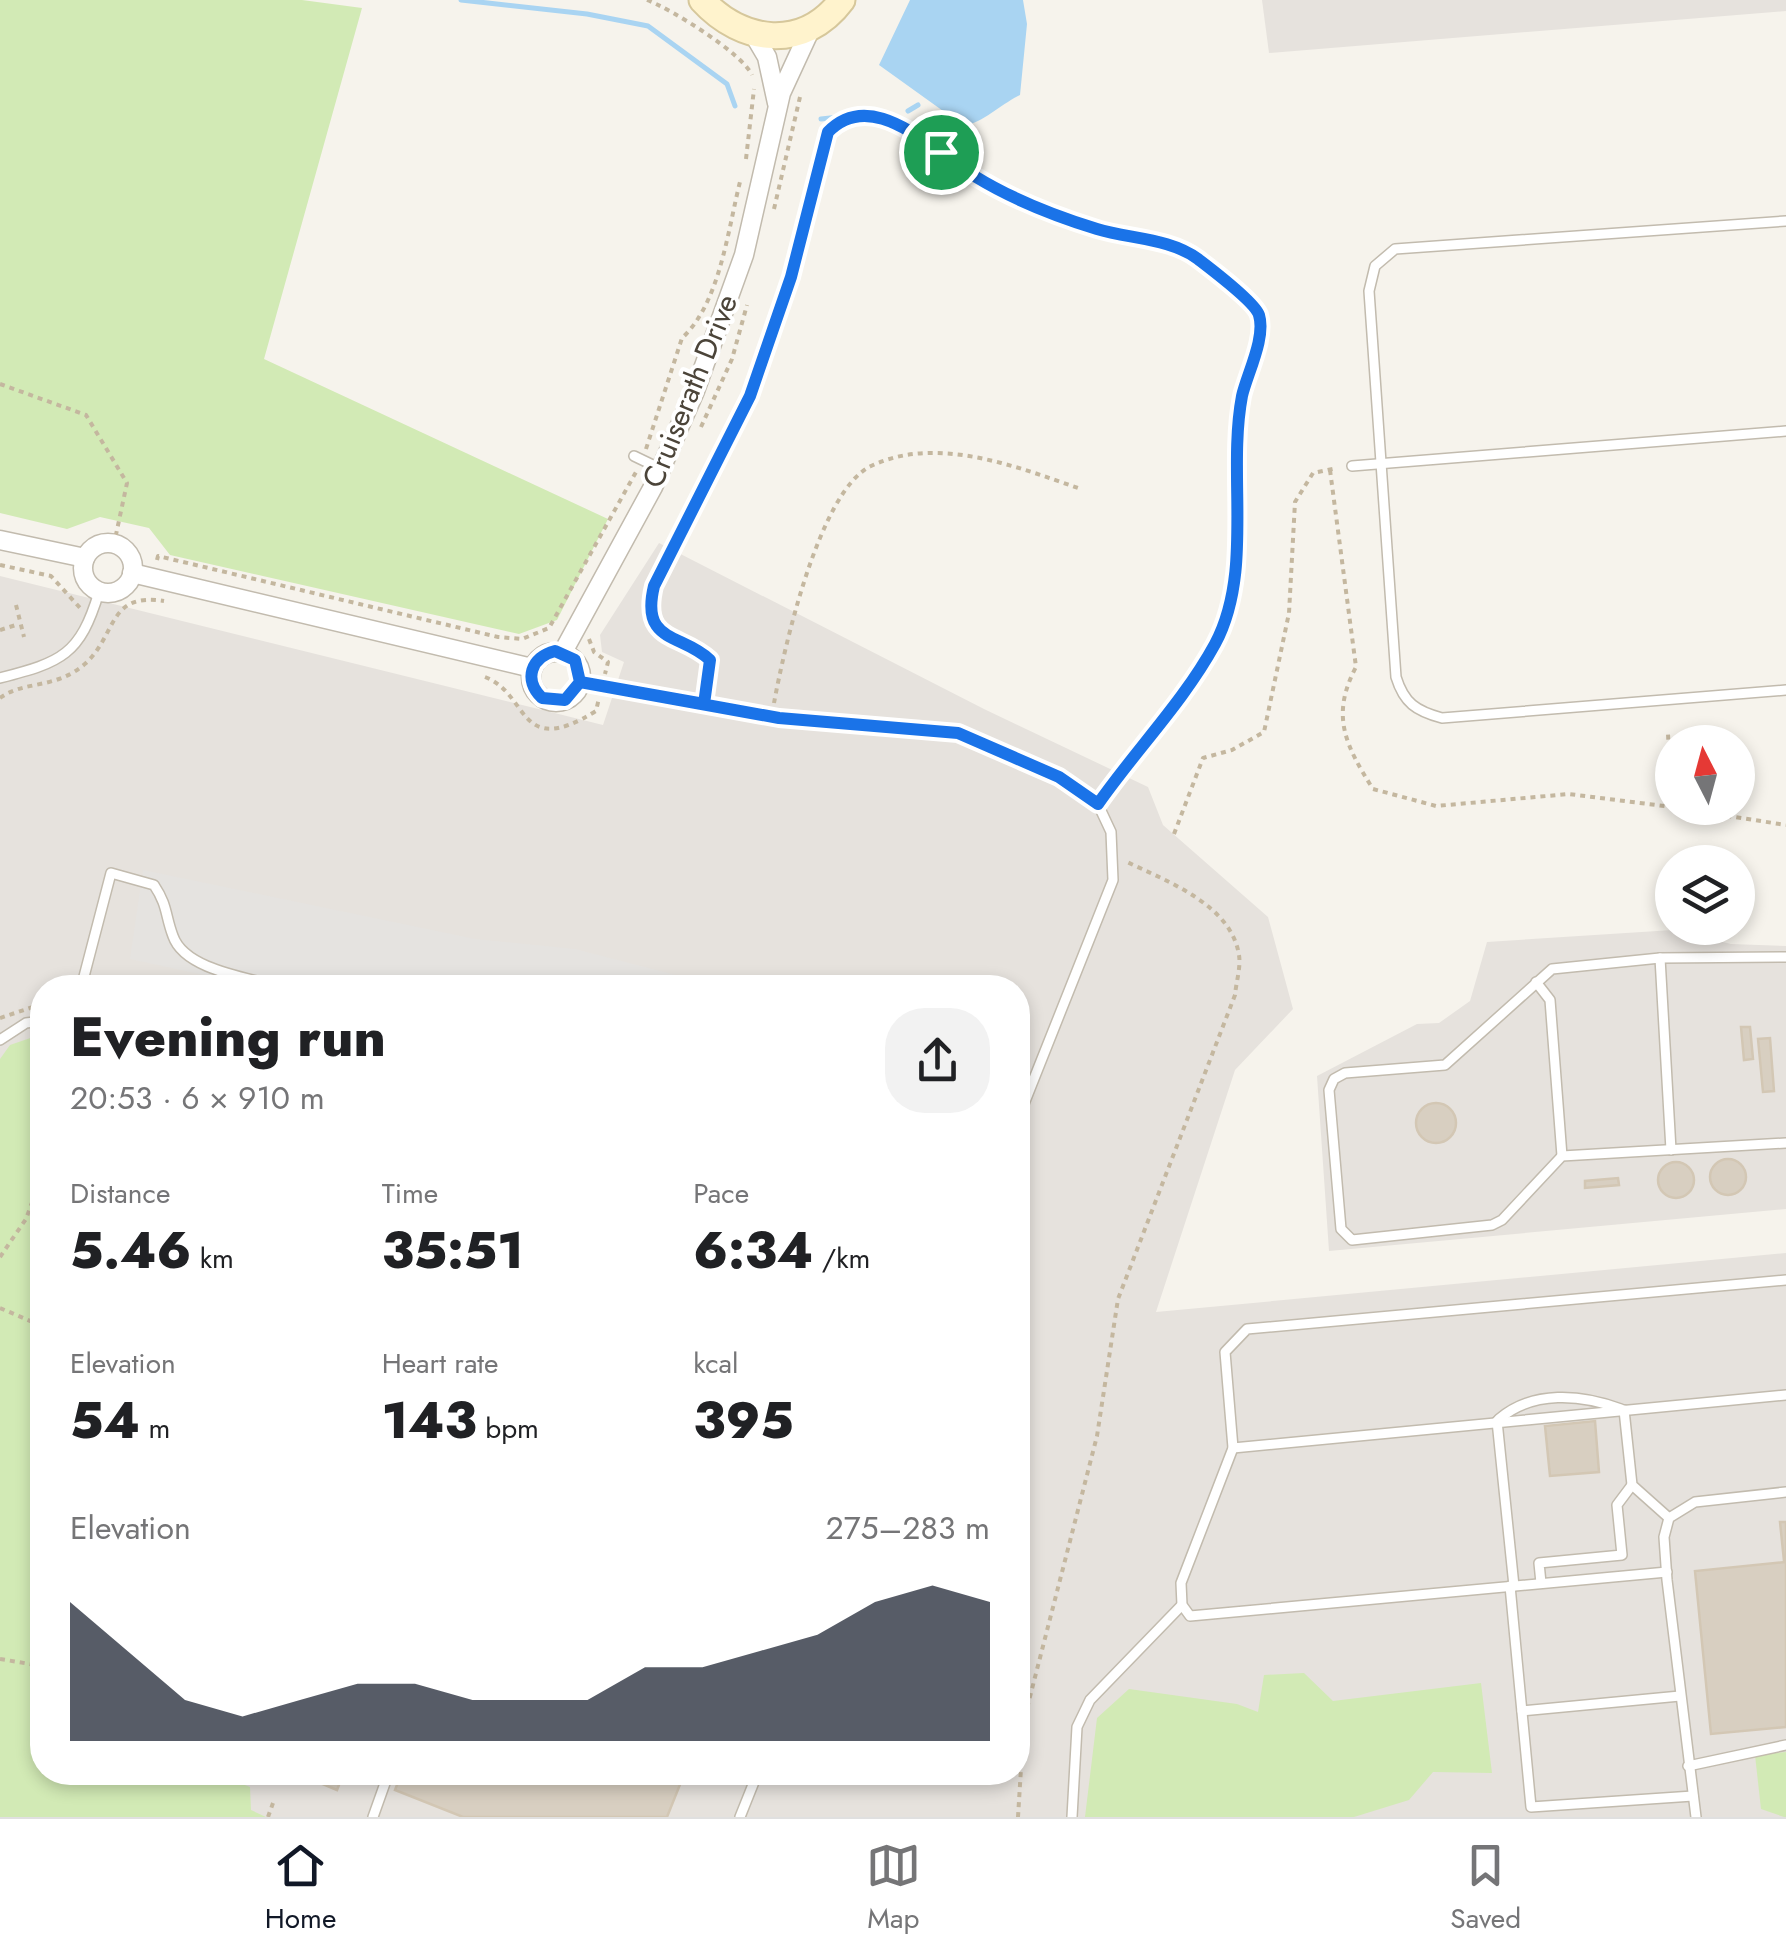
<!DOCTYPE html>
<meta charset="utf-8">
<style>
body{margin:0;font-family:Jost,sans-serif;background:#f2f2f2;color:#202124;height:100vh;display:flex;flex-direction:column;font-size:38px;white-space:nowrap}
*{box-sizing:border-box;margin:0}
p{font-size:32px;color:#757577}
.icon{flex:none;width:55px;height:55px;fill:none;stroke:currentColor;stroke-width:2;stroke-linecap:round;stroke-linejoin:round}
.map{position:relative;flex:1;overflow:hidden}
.side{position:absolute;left:30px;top:975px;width:1000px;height:810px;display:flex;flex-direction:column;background:#fff;border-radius:40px;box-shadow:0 5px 15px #0003}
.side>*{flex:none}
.needle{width:65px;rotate:354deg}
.fabs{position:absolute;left:1655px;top:725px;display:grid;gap:20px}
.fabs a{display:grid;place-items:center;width:100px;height:100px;border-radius:50%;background:#fff;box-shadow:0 5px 15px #0003;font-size:50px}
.pin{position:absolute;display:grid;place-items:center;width:85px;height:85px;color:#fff;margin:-42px;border:5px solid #fff;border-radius:50%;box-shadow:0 2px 10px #0007}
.round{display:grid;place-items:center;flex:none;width:105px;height:105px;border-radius:40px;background:#f2f2f2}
.summary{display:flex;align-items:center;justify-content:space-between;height:170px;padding:0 40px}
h1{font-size:55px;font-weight:800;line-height:75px}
.metrics{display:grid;grid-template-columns:repeat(3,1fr);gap:15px;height:170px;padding:10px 40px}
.metrics div{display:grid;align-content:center}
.metrics b{font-size:50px;font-weight:800}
.metrics small{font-size:28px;font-weight:400}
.metrics p{font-size:28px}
.chart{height:280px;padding:20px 40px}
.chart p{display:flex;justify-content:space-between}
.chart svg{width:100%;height:180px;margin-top:10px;fill:#111827;opacity:.7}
.dock{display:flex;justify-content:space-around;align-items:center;height:140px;border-top:2px solid #e0e0e0;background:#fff;font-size:28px;color:#757577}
.dock a{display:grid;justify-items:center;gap:5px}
.dock .on{color:#111827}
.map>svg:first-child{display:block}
</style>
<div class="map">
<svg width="1786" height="1817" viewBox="0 0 1786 1817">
<rect width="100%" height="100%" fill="#f6f3ec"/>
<g fill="#e6e2dd" fill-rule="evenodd">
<polygon points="1262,0 1786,0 1786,11 1269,53"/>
<path d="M659 543 984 709 1148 787 1163 825 1268 917 1293 1009 1235 1070 1156 1312 1786 1253V1817H0V576L603 725 624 662 602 652 600 635ZM42 988H1018V1772H42Z"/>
<polygon points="1673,930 1731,944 1786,946 1786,1209 1329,1251 1317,1076 1417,1024 1439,1023 1470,1001 1487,942"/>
</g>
<g fill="#d2eab5">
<polygon points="0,0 302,0 362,8 264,359 608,519 557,620 519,634 170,555 149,528 100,517 67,529 0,513"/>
<polygon points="42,1034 42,1772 213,1773 250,1787 251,1810 266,1817 0,1817 0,1059 10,1045"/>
<polygon points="1304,1673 1333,1701 1481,1683 1492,1773 1433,1772 1409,1800 1354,1817 1085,1817 1097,1718 1129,1689 1237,1704 1258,1712 1264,1675"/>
<polygon points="1786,1752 1786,1817 1784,1817 1761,1809 1755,1755"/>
</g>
<polygon fill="#e5e3e0" points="143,870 475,939 575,949 722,987 264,988 130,959"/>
<path fill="#a9d4f2" d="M910 0H1023L1027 24 1020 95C1001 104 984 122 964 126L879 65Z"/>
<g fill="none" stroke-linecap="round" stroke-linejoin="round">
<g stroke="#a9d4f2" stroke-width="5">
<polyline points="461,0 587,14 648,26 727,84 735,106"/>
<polyline points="908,111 918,105"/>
<polyline points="821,119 876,113"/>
</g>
</g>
<g fill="#d8cfc1" stroke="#d3c7b4" stroke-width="2.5">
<polygon points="1741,1027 1750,1027 1753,1059 1744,1060"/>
<polygon points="1770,1038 1774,1091 1763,1092 1758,1039"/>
<circle cx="1436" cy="1123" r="20"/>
<circle cx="1728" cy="1177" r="18"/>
<circle cx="1676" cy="1180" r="18"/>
<polygon points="1618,1178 1619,1185 1585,1188 1585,1181"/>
<polygon points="1595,1421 1599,1472 1550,1476 1545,1426"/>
<polygon points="1780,1522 1786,1522 1786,1561 1784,1561"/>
<polygon points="1786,1562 1786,1727 1711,1734 1695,1571"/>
<polygon points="294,1772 344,1772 337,1790"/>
<polygon points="402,1772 685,1772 667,1817 463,1817 395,1790"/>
</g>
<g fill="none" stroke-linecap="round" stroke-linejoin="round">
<defs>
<g id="lane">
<path d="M1786 221 1395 249 1375 266 1369 291 1396 677C1404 703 1416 711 1442 718L1786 690"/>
<polyline points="634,456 661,469"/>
<polyline points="1352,466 1786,431"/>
<path d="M0 678C62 662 80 655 99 592"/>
<polyline points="580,682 779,718 958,733 1059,777 1096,800 1111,832 1113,880 1018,1119"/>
<polyline points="1786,957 1660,958 1552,969 1445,1065 1345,1073 1334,1079 1329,1090 1341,1229 1352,1240 1492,1225 1502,1220 1562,1156 1786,1143"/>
<polyline points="1660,958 1671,1150"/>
<polyline points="1536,982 1550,1000 1562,1156"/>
<path d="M81 988 111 873 154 885C168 906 165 915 173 936 185 971 252 978 284 988"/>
<polyline points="0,1040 26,1023 42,1021"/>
<polyline points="1624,1410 1632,1485 1669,1518"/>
<path d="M1499 1419C1533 1390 1581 1394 1621 1409"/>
<polyline points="1497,1421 1514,1586"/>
<polyline points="1233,1448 1786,1395"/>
<polyline points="1667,1572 1190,1616 1182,1605 1181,1583 1233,1448 1225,1352 1247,1329 1786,1280"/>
<polyline points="1541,1583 1539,1563 1622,1555 1617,1505 1632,1485"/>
<polyline points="1510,1586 1531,1807 1693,1796"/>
<polyline points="1522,1711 1680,1696"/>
<polyline points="1688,1766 1786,1745"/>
<polyline points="373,1817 389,1772"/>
<polyline points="740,1817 758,1772"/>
<polyline points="1072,1817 1077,1727 1090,1700 1182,1605"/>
<polyline points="1696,1817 1667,1580 1664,1537 1669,1518 1695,1502 1786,1492"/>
</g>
<g id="street">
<polyline points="754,35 767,57 777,103"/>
<polyline points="0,540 85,558"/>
<circle cx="108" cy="568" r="25"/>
<polyline points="132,573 532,668"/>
<circle cx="556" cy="677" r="25"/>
<polyline points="563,652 653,487 695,391 744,255 781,93 811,28"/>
</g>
<path id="secondary" d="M702 0C742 44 804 51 842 0"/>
</defs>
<use href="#lane" stroke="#c2bbae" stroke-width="12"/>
<use href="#street" stroke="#c2bbae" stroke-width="21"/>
<use href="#secondary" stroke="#d6c79b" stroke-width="29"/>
<g stroke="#c4b79f" stroke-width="4" stroke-dasharray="5 5" stroke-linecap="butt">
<path d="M647 0C671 9 742 53 752 75"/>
<polyline points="746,159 754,89"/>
<polyline points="774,209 800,97"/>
<polyline points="0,384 86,415 127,483 114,544"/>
<polyline points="701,427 732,359 747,305"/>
<path d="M646 449 682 338C721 302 728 227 741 178"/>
<path d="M1330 470 1356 667C1330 716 1346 746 1373 789L1436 806 1569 794 1672 807 1668 734"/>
<polyline points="157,560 158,556 498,637 522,639 549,628 636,472"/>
<polyline points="0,565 51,576 81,609"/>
<polyline points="16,605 24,637"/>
<polyline points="0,630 19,624"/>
<polyline points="589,639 594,652 608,662 605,674"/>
<path d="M485 677C530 694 517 760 596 711L599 698"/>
<path d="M706 690 710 660 665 637 650 604 654 586 750 396 791 277 828 132 837 123 856 116 875 115 903 126 972 177 993 187 1097 229 1179 248 1256 309 1260 318C1260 357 1242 399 1237 438 1229 505 1247 580 1216 643 1189 696 1140 743 1106 792"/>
<path d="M0 698C24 680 56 690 86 663 117 634 108 592 164 601"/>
<path d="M774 703C784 649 819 491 871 466 936 435 1015 466 1078 488"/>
<polyline points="1677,808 1786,825"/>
<polyline points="1174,834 1203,758 1232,750 1264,732 1289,613 1295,502 1313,473 1337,468"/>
<polyline points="0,1018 42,1004"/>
<polyline points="0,1257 26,1219 42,1175"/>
<polyline points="0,1308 42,1326"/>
<polyline points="0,1659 42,1666"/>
<polyline points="268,1817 273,1803"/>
<path d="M1018 1817 1024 1720 1097 1436 1118 1299 1235 995C1236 983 1241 967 1239 955 1231 904 1166 881 1125 861"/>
</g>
<use href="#lane" stroke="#fff" stroke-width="9"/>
<use href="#street" stroke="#fff" stroke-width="18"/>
<use href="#secondary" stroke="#fff3cd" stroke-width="25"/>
</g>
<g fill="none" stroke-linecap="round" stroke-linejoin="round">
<defs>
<path id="route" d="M941 152C909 130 864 95 828 132L791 277 750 396 654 586C640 644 682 633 710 660L704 704 580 682 575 660 555 651C531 657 523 680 542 698L565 700 580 682 779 718 958 733 1059 777 1098 804C1135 751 1184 701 1215 644 1254 571 1227 475 1242 396 1247 374 1266 338 1259 315 1255 302 1211 269 1198 259 1170 238 1130 239 1097 229 1042 212 985 189 941 152"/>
</defs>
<use href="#route" stroke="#fff" stroke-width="20"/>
<use href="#route" stroke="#1a73e8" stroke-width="12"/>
</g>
<g text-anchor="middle" stroke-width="8" stroke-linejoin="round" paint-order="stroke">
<g font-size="30" fill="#4b4439" stroke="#fff">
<text transform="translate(690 391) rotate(-68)" y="10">Cruiserath Drive</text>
</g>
</g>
</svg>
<div class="fabs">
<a><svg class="needle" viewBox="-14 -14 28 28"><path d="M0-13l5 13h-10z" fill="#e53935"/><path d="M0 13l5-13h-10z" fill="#757577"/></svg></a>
<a><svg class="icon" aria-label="layers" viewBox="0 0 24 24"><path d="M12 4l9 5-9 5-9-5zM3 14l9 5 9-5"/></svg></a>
</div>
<div class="pin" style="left:941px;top:152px;background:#1e9e55"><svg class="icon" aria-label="arrive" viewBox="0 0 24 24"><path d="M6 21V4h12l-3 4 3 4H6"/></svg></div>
<section class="side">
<div class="summary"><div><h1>Evening run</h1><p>20:53 · 6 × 910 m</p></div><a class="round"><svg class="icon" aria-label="share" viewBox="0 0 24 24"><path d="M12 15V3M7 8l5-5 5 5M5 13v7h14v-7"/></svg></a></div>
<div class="metrics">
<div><p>Distance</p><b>5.46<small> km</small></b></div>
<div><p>Time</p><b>35:51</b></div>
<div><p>Pace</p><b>6:34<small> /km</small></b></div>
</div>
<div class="metrics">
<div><p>Elevation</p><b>54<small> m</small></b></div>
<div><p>Heart rate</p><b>143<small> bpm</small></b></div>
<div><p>kcal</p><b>395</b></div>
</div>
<div class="chart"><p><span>Elevation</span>275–283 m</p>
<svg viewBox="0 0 160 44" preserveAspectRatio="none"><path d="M0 44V10L10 22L20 34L30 38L40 34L50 30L60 30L70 34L80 34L90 34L100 26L110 26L120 22L130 18L140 10L150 6L160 10V44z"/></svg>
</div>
</section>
</div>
<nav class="dock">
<a class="on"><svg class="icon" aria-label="home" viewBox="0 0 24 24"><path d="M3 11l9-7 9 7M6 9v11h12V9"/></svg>Home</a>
<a><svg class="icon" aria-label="map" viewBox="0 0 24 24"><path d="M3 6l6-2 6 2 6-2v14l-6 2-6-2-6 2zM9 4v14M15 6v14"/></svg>Map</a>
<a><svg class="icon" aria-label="saved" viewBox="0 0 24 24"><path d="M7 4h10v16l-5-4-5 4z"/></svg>Saved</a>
</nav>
